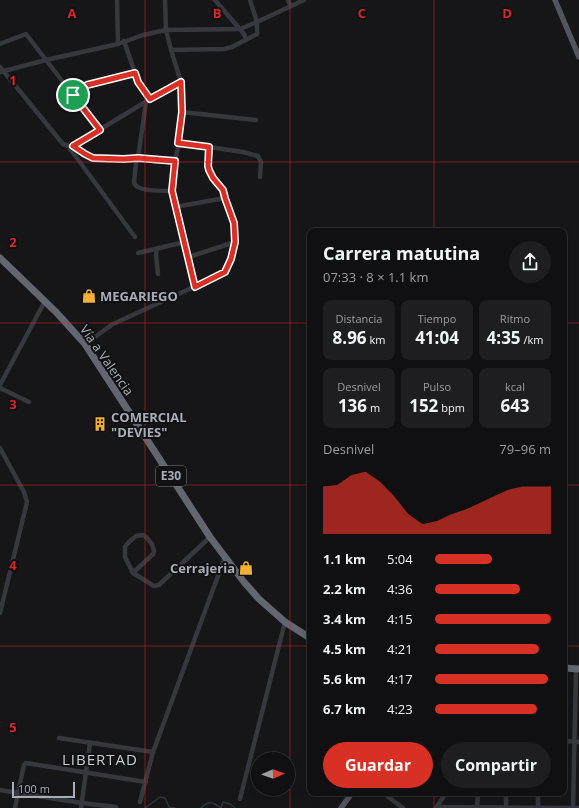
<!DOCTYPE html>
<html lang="es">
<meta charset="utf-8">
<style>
body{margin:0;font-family:"Open Sans",sans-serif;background:#1e1e20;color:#f1f3f6;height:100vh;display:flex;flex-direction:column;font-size:15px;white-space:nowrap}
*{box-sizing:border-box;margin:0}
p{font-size:13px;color:#9c9d9f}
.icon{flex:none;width:22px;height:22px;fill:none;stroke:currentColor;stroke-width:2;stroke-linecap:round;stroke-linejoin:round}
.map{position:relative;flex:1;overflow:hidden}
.drawer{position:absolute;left:307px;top:228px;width:260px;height:568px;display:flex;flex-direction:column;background:#101012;border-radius:8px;box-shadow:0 2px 10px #0003,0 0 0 1px #303032}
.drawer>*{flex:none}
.needle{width:26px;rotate:88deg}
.tools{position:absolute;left:251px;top:752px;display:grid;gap:8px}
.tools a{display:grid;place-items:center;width:44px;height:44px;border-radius:50%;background:#101012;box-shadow:0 2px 10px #0003,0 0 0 1px #303032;font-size:20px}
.scale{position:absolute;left:12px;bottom:10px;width:63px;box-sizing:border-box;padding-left:4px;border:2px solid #a8adb8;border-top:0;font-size:11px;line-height:14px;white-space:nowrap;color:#a8adb8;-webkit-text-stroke:3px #111113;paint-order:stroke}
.pin{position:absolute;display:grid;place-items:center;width:34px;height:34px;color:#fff;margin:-17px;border:2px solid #fff;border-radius:50%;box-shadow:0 1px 4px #0007}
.round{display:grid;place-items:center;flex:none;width:42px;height:42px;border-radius:21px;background:#1e1e20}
.headline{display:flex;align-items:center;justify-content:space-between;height:68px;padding:0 16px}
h1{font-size:18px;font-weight:700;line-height:30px}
.metrics{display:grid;grid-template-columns:repeat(3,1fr);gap:6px;height:68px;padding:4px 16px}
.metrics div{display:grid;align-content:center;border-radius:8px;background:#1e1e20;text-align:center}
.metrics b{font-size:17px;font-weight:700}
.metrics small{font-size:11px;font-weight:400}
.metrics p{font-size:11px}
.chart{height:112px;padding:8px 16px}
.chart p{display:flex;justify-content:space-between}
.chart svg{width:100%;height:72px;margin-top:4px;fill:#d93025;opacity:.7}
.action{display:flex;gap:8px;margin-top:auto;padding:8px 16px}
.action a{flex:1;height:46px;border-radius:24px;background:#d93025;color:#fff;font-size:16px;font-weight:700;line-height:46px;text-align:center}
.action a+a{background:#1e1e20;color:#f1f3f6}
ul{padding:0 16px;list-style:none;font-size:13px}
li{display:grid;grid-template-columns:64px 48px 1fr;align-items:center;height:30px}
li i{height:10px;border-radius:5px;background:#d93025}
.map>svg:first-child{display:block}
</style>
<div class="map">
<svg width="579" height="808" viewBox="0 0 579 808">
<rect width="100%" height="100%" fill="#161618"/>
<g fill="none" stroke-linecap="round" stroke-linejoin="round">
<g stroke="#2c353c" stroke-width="1.5">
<polyline points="145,808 160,797 165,798 169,807 175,808"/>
<path d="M201 808C209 800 213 802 221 808L223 802 230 804 235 808"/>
</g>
<g stroke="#37383d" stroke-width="4.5">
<polyline points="117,0 118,44"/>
<polyline points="165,0 166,30 171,50 181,82"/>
<polyline points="215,0 244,34 246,40"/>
<polyline points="288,0 291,6"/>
<polyline points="0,44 26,34 100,130"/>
<polyline points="171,50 224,49 232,47 257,34 257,22 304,0"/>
<polyline points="0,67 63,144 69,146"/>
<polyline points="0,72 46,60 118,44 143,35 166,30 240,29 257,22 250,0"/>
<polyline points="135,73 138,82 150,99"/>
<polyline points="73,95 87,85 135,73 124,41"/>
<polyline points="182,112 256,120"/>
<polyline points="179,143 209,147"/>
<polyline points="68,146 135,237"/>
<polyline points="138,158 146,102"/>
<polyline points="175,161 138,158 124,159 93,158 85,155 73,146 150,99 181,82 182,112 179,143 175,161 172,191 175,207"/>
<path d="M136 164 134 182C135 185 135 186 138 187 144 191 164 191 172 191"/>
<polyline points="157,249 156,255 158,274"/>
<polyline points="138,253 185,242"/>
<polyline points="189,257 175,207 225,198"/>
<polyline points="195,287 189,257 235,242"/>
<polyline points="85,344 113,324 222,274 227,270 231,259 235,242 235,227 225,198 223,190 213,178 209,169 209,147 243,152 258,156 261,162 260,177"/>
<polyline points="0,385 45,301"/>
<polyline points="0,388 29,402"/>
<polyline points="0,448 24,492 27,502 0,613"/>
<polyline points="133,573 153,554 154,551 152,544 146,537 143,535 136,536 128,543 125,547 125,557 133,573 154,586 159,585 210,537"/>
<polyline points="59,738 153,752"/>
<polyline points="564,741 579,742"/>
<polyline points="0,790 18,793 24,765 26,763 146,782"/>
<polyline points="383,793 403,808"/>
<polyline points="240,799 285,622"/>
<polyline points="140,802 153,752 225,557"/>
<polyline points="437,807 579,808"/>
<polyline points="477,807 478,793"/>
<polyline points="538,807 538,793"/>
<polyline points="15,808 18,793 82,803 116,807"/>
<polyline points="81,808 90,743"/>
<polyline points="436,808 446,793"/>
<polyline points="506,808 506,793"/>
<polyline points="573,808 576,669"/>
</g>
<g stroke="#53555c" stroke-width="5.5">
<polyline points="555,0 579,57"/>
<polyline points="341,808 352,793"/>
</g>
<g stroke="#63666e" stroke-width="7">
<polyline points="0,258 56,312 85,344 210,537 244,582 259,599 276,614 285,622 310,638"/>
<polyline points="564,668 579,669"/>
</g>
</g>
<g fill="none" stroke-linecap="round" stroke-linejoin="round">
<defs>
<polygon id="route" points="135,73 138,82 150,99 181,82 182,112 178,143 209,147 208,166 209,170 213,178 223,190 225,198 234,223 235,242 231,259 225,272 195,287 172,191 175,161 138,158 124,159 93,158 85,154 73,146 100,130 73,95 87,85"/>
</defs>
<use href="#route" stroke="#fff" stroke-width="8"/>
<use href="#route" stroke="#d93025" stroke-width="5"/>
</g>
<path fill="none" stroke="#d62828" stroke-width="1" stroke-opacity="0.55" d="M145 0V808M290 0V808M434 0V231M0 162H579M0 323H310M564 323H579M0 485H310M564 485H579M0 646H310M564 646H579M434 793V808"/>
<defs>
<symbol id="shop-bare" viewBox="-9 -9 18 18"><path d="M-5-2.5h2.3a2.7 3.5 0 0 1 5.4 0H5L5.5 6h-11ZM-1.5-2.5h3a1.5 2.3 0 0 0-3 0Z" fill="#f2b134" stroke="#111113" stroke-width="2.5" paint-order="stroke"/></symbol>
<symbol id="building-bare" viewBox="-9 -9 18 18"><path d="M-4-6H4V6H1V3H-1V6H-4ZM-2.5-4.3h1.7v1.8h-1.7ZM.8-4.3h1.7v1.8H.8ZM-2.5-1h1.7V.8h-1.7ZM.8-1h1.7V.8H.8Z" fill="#f2b134" stroke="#111113" stroke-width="2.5" paint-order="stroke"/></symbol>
</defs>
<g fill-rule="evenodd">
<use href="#shop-bare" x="79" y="286" width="20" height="20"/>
<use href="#building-bare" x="90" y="414" width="20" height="20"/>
<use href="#shop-bare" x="236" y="558" width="20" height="20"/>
</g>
<g text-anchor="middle" stroke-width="4" stroke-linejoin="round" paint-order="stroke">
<rect fill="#111113" stroke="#7b7e86" stroke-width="1" x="156" y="466" width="30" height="20" rx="3"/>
<g font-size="12" font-weight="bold" fill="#a8adb8">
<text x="171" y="480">E30</text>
</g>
<g font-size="13" font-weight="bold" fill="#a8adb8" stroke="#111113" text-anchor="start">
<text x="100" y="301">MEGARIEGO</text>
<text x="111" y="422">COMERCIAL<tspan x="111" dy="15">"DEVIES"</tspan></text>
<text x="235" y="573" text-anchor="end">Cerrajeria</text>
</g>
<g font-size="13" fill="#a8adb8" stroke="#111113">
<text transform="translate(107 360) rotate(55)" y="5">Vía a Valencia</text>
</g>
<g font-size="15" letter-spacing="1" fill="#c9ccd4" stroke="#111113">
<text x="100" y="765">LIBERTAD</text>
</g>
</g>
<g font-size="13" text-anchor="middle" font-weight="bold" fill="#d62828" stroke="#111113" stroke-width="4" stroke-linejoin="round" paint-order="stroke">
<text x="72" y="18">A</text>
<text x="217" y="18">B</text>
<text x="362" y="18">C</text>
<text x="507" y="18">D</text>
<text x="13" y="85">1</text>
<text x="13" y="247">2</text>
<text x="13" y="409">3</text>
<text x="13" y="570">4</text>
<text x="13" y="732">5</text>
</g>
</svg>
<div class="tools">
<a><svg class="needle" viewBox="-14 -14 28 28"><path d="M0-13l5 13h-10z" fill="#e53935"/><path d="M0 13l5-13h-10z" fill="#9c9d9f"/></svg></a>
</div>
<div class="scale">100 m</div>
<div class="pin" style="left:73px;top:95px;background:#1e9e55"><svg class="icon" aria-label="arrive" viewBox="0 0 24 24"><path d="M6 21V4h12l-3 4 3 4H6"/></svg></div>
<section class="drawer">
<div class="headline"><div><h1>Carrera matutina</h1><p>07:33 · 8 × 1.1 km</p></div><a class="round"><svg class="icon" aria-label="share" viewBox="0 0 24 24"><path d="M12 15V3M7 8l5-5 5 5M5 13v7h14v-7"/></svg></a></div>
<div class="metrics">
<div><p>Distancia</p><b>8.96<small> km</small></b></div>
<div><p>Tiempo</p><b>41:04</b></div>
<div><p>Ritmo</p><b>4:35<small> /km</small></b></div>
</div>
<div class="metrics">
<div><p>Desnivel</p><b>136<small> m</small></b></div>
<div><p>Pulso</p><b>152<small> bpm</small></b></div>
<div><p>kcal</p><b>643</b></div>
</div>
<div class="chart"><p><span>Desnivel</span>79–96 m</p>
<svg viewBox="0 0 160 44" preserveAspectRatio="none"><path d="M0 44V15L10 14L20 8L30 6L40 12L50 21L60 32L70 38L80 36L90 32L100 29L110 25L120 21L130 17L140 15L150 15L160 15V44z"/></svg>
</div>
<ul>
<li><b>1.1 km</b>5:04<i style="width:49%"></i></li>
<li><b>2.2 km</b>4:36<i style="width:73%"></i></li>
<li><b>3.4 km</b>4:15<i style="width:100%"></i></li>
<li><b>4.5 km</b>4:21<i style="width:90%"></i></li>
<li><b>5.6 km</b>4:17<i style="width:97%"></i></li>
<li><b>6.7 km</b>4:23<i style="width:88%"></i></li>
</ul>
<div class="action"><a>Guardar</a><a>Compartir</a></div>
</section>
</div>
